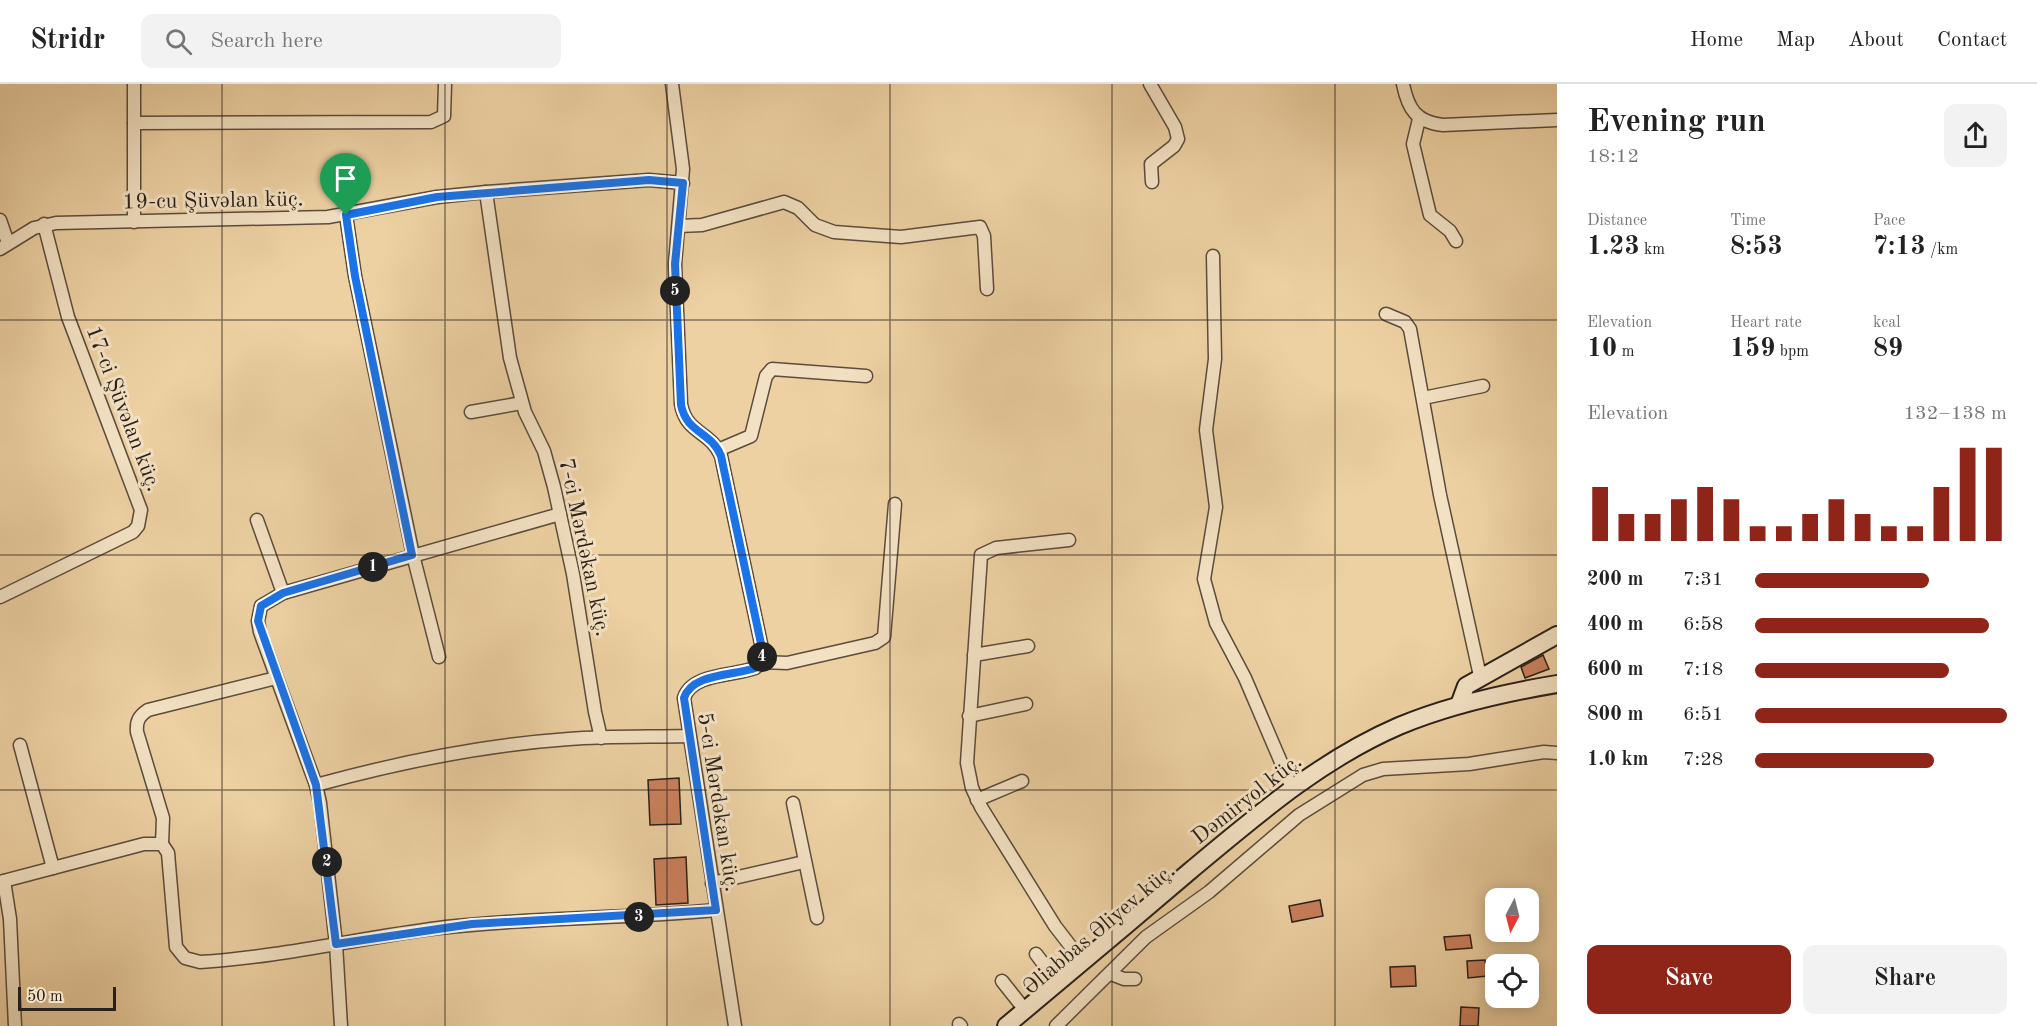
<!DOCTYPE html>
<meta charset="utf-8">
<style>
body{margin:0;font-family:"Old Standard TT",serif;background:#f2f2f2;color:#222;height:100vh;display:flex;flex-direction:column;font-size:22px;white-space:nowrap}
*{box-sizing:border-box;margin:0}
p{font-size:20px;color:#767676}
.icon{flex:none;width:33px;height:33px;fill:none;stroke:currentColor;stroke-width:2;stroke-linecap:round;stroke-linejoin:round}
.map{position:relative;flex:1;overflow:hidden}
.details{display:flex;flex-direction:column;background:#fff;width:480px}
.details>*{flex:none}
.needle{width:39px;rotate:187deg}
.buttons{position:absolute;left:1485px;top:804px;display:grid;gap:12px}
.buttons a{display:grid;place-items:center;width:54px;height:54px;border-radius:12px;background:#fff;box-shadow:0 3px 15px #0003;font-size:30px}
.scale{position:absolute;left:18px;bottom:15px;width:98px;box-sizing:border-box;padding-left:6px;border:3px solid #2a2019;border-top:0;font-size:16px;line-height:21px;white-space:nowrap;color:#2a2019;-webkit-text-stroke:4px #f3e1c3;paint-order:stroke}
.pin{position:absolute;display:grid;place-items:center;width:51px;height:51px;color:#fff;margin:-62px -26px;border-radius:50% 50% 50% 0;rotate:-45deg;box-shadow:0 0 6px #0007}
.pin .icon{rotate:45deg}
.km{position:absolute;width:30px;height:30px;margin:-15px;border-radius:50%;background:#222;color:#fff;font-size:16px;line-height:30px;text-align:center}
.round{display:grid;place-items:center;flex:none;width:63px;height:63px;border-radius:12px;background:#f2f2f2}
.overview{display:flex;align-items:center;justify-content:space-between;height:102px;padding:0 30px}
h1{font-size:33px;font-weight:800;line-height:45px}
.figures{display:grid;grid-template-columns:repeat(3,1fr);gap:9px;height:102px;padding:6px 30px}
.figures div{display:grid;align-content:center}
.figures b{font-size:26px;font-weight:800}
.figures small{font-size:16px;font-weight:400}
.figures p{font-size:16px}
.chart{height:168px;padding:12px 30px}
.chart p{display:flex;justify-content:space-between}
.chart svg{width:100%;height:108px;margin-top:6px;stroke:#8f2418;stroke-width:6}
.primary-button{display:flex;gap:12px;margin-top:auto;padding:12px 30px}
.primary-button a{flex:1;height:69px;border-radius:12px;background:#8f2418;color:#fff;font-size:24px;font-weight:800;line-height:69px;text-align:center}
.primary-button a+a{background:#f2f2f2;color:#222}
ul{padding:0 30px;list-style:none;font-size:20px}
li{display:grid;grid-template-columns:96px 72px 1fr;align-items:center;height:45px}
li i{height:15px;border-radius:8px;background:#8f2418}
header{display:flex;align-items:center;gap:36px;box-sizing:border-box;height:84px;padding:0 30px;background:#fff;border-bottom:2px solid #e0e0e0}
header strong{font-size:28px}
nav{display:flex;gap:33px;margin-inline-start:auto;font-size:21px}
.search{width:420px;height:54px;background:#f2f2f2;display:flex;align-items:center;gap:15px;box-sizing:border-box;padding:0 21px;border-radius:12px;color:#767676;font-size:22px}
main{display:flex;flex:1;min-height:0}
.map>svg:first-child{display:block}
</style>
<header>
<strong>Stridr</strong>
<div class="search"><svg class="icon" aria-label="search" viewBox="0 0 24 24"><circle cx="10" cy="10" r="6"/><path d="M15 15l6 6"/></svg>Search here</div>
<nav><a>Home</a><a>Map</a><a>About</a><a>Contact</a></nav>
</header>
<main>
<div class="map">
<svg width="1557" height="942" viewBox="0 0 1557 942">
<rect width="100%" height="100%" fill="#edd1a3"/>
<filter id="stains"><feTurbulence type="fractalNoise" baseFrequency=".00333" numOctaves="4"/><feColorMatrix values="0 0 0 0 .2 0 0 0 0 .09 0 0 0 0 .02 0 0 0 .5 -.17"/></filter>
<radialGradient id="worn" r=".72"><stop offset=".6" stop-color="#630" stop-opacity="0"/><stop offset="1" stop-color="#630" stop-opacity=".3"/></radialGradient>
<g fill="#ca805d" stroke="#2a2019" stroke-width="1.5">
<polygon points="1543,571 1549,585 1525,594 1521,583"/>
<polygon points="679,694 681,740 650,741 648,696"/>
<polygon points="686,773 688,819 656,821 654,775"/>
<polygon points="1320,816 1323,832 1292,838 1289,822"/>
<polygon points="1470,851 1472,864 1446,866 1444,853"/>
<polygon points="1485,876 1487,892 1468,894 1467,877"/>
<polygon points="1415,882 1416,902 1391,903 1390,883"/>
<polygon points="1461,923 1479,924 1478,942 1460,942"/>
</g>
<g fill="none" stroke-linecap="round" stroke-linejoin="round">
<defs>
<g id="street">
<polyline points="134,0 134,138"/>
<path d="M672 0 683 85 675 180 681 320C686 350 711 347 721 372L763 569 762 578 755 584C734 592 692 589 684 614L735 942"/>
<polyline points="1150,0 1175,43 1178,55 1174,62 1151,80 1152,98"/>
<path d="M1403 0C1408 25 1416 38 1443 41L1557 36"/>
<polyline points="1419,35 1413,60 1430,131 1450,147 1456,157"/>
<polyline points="134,39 431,38 444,32 445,0"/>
<polyline points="486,108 510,274 525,328 544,367 554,403 573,490 595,628 601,654"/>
<polyline points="346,131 355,192 413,471 439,573"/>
<polyline points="0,136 8,159"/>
<polyline points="679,142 702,141 784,118 798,124 815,141 834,148 901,153 980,143 984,152 987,205"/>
<polyline points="0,165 34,144 56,139 328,133 437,113 486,108 649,96 683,99"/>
<polyline points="1213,172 1215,275 1206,346 1216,423 1204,495 1216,539 1245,594 1292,704"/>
<polyline points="1386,230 1405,238 1410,245 1440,411 1480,592"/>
<polyline points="1423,314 1483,302"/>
<polyline points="471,328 522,319"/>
<polyline points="718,366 751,352 766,292 772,285 866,292"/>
<polyline points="257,436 283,509"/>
<polyline points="1069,456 996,464 981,471 967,679 972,704 981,723 1055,842 1082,877"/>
<polyline points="0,513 133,448 138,442 141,426 68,233 44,140"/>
<polyline points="974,571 1028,562"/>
<polyline points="762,578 787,579 875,559 884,553 895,420"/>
<polyline points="969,632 1026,620"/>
<polyline points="20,661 53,784"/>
<path d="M316 701C400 678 483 661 569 655 608 652 648 653 688 652"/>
<polyline points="977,716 1022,697"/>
<polyline points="793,719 817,834"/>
<path d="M162 760 163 734 137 648C136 637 139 632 148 626L276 594"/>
<polyline points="4,797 10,835 15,942"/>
<path d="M0 798 144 760H162L168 769 176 863 185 874 200 878C280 873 359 854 439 844 530 833 624 835 716 826"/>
<polyline points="712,799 804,778"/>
<polyline points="1036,870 1058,899"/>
<polyline points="1111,890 1124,895 1135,895"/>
<polyline points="1002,897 1025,926"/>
<polyline points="959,940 961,942"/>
<polyline points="341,942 336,860 320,719 316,701 260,548 258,537 261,522 283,509 560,430"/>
<polyline points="1056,942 1146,853 1209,808 1299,731 1363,691 1383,685 1469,680 1544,668 1557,669"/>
</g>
<g id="secondary">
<polyline points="1459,621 1466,602 1557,551"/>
<path d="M1006 942C1067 891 1129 839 1190 787 1256 732 1320 676 1399 642 1449 621 1503 609 1557 600"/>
</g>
</defs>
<use href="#street" stroke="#5b4c3c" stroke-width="15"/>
<use href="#secondary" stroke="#2a2019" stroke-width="20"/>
<use href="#street" stroke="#f3e1c3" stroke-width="12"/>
<use href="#secondary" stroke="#f3e1c3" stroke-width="16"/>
</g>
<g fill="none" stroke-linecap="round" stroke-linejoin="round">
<defs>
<path id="route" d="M649 96 683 99 675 180 681 321C687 350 711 347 721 372L763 569 762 578 755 584C733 592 692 589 684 614L716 826 472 840 336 860 316 701 258 537 261 522 283 509 412 471 355 192 346 131 437 113Z"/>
</defs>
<use href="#route" stroke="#fff" stroke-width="12"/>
<use href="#route" stroke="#1a73e8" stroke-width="8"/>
</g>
<path fill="none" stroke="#2a2019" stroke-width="1.5" stroke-opacity="0.55" d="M222 0V942M445 0V942M667 0V942M890 0V942M1112 0V942M1335 0V942M0 236H1557M0 471H1557M0 706H1557"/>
<g text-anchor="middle" stroke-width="6" stroke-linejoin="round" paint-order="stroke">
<g font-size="22" fill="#2a2019" stroke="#f3e1c3">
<text transform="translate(213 115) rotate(-1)" y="8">19-cu Şüvəlan küç.</text>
<text transform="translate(125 324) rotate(69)" y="8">17-ci Şüvəlan küç.</text>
<text transform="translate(586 463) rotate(78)" y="8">7-ci Mərdəkan küç.</text>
<text transform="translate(1246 714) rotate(-38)" y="8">Dəmiryol küç.</text>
<text transform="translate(720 718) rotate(81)" y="8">5-ci Mərdəkan küç.</text>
<text transform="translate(1098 844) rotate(-40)" y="8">Əliabbas Əliyev küç.</text>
</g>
</g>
<rect width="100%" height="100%" filter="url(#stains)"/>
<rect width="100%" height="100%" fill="url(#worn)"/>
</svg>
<div class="buttons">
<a><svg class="needle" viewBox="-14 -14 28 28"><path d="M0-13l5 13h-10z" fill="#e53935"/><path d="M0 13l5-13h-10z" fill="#767676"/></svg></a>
<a><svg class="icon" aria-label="locate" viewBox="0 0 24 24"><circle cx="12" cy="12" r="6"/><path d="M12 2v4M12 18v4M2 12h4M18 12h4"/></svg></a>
</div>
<div class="scale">50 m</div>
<div class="pin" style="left:346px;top:131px;background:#1e9e55"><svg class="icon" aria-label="arrive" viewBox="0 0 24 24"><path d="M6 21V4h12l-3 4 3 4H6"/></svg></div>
<b class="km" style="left:373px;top:483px">1</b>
<b class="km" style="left:327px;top:778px">2</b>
<b class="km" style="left:639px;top:833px">3</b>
<b class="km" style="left:762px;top:573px">4</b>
<b class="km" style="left:675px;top:207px">5</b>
</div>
<section class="details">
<div class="overview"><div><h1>Evening run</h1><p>18:12</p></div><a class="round"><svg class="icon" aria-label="share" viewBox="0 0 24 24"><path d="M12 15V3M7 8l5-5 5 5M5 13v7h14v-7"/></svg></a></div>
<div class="figures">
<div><p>Distance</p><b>1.23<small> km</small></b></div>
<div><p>Time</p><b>8:53</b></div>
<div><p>Pace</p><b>7:13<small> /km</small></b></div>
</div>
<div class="figures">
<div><p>Elevation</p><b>10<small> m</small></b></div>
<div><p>Heart rate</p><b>159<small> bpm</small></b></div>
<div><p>kcal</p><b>89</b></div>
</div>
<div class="chart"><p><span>Elevation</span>132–138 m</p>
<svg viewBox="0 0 160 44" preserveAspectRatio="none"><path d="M5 44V22M15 44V33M25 44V33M35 44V27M45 44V22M55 44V27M65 44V38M75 44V38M85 44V33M95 44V27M105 44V33M115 44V38M125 44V38M135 44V22M145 44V6M155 44V6"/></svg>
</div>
<ul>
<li><b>200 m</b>7:31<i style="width:69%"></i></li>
<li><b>400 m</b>6:58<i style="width:93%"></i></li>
<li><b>600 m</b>7:18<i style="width:77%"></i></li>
<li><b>800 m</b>6:51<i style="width:100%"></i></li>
<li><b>1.0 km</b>7:28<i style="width:71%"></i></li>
</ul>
<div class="primary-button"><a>Save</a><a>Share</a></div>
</section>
</main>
